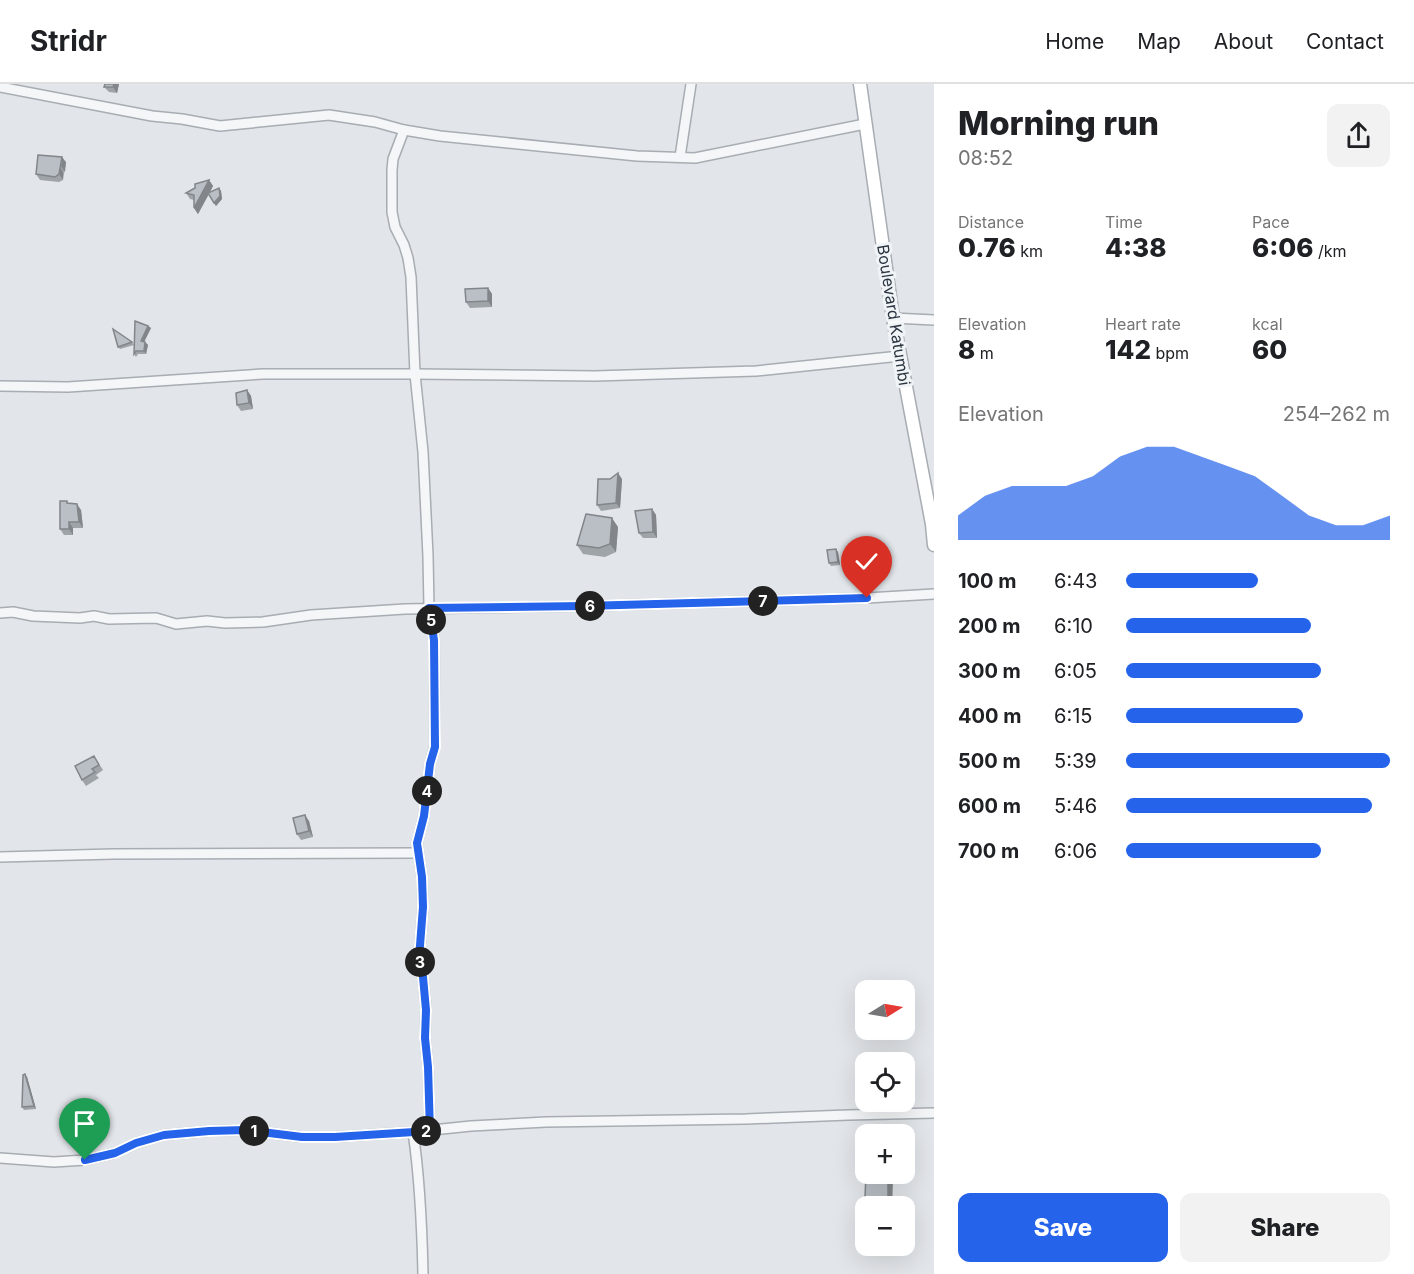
<!DOCTYPE html>
<meta charset="utf-8">
<style>
body{margin:0;font-family:Inter,sans-serif;background:#f2f2f2;color:#202124;height:100vh;display:flex;flex-direction:column;font-size:22px;white-space:nowrap}
*{box-sizing:border-box;margin:0}
p{font-size:20px;color:#757577}
.icon{flex:none;width:33px;height:33px;fill:none;stroke:currentColor;stroke-width:2;stroke-linecap:round;stroke-linejoin:round}
.map{position:relative;flex:1;overflow:hidden}
.side{display:flex;flex-direction:column;background:#fff;width:480px}
.side>*{flex:none}
.needle{width:39px;rotate:79deg}
.fabs{position:absolute;left:855px;top:896px;display:grid;gap:12px}
.fabs a{display:grid;place-items:center;width:60px;height:60px;border-radius:12px;background:#fff;box-shadow:0 6px 24px #0002;font-size:30px}
.pin{position:absolute;display:grid;place-items:center;width:51px;height:51px;color:#fff;margin:-62px -26px;border-radius:50% 50% 50% 0;rotate:-45deg;box-shadow:0 0 6px #0007}
.pin .icon{rotate:45deg}
.km{position:absolute;width:30px;height:30px;margin:-15px;border-radius:50%;background:#222;color:#fff;font-size:16px;line-height:30px;text-align:center}
.round{display:grid;place-items:center;flex:none;width:63px;height:63px;border-radius:12px;background:#f2f2f2}
.headline{display:flex;align-items:center;justify-content:space-between;height:102px;padding:0 24px}
h1{font-size:33px;font-weight:800;line-height:45px}
.figures{display:grid;grid-template-columns:repeat(3,1fr);gap:9px;height:102px;padding:6px 24px}
.figures div{display:grid;align-content:center}
.figures b{font-size:26px;font-weight:800}
.figures small{font-size:16px;font-weight:400}
.figures p{font-size:16px}
.chart{height:168px;padding:12px 24px}
.chart p{display:flex;justify-content:space-between}
.chart svg{width:100%;height:108px;margin-top:6px;fill:#2563eb;opacity:.7}
.primary-button{display:flex;gap:12px;margin-top:auto;padding:12px 24px}
.primary-button a{flex:1;height:69px;border-radius:12px;background:#2563eb;color:#fff;font-size:24px;font-weight:800;line-height:69px;text-align:center}
.primary-button a+a{background:#f2f2f2;color:#202124}
ul{padding:0 24px;list-style:none;font-size:20px}
li{display:grid;grid-template-columns:96px 72px 1fr;align-items:center;height:45px}
li i{height:15px;border-radius:8px;background:#2563eb}
header{display:flex;align-items:center;gap:36px;box-sizing:border-box;height:84px;padding:0 30px;background:#fff;border-bottom:2px solid #e0e0e0}
header strong{font-size:28px}
nav{display:flex;gap:33px;margin-inline-start:auto;font-size:21px}
main{display:flex;flex:1;min-height:0}
.map>svg:first-child{display:block}
</style>
<header>
<strong>Stridr</strong>
<nav><a>Home</a><a>Map</a><a>About</a><a>Contact</a></nav>
</header>
<main>
<div class="map">
<svg width="934" height="1190" viewBox="0 0 934 1190">
<rect width="100%" height="100%" fill="#e2e5e9"/>
<g fill="none" stroke-linecap="round" stroke-linejoin="round">
<defs>
<g id="street">
<polyline points="0,3 152,32 182,35 220,42 329,31 375,38 404,46 440,52 637,72 695,74 865,40"/>
<polyline points="404,46 393,75 392,86 392,128 395,143 404,161 408,174 411,193 415,290 423,368 428,472 429,524 434,556 435,662 430,680 424,732 417,759 422,793 423,823 419,874 423,893 426,925 425,954 428,983 430,1047"/>
<polyline points="680,73 691,0"/>
<polyline points="893,234 934,236"/>
<polyline points="0,302 68,303 263,290 415,290 595,292 756,287 900,272"/>
<polyline points="0,529 13,528 33,532 80,534 94,532 109,535 156,534 176,540 207,537 225,539 263,538 311,531 405,525 584,522 867,514 934,510"/>
<polyline points="0,773 113,770 418,769"/>
<path d="M413 1048C420 1095 422 1143 423 1190"/>
<polyline points="0,1074 54,1078 85,1076 115,1069 136,1059 164,1051 209,1047 245,1046 302,1053 335,1053 413,1048 471,1042 546,1038 746,1035 848,1031 934,1029"/>
</g>
<polyline id="secondary" points="860,0 893,234 932,440 934,461"/>
</defs>
<use href="#street" stroke="#a7adb3" stroke-width="12"/>
<use href="#secondary" stroke="#a7adb3" stroke-width="15"/>
<use href="#street" stroke="#f4f6f8" stroke-width="9"/>
<use href="#secondary" stroke="#fff" stroke-width="12"/>
</g>
<g fill="#9fa4a9">
<polygon points="119,0 117,9 109,8 104,3"/>
<polygon points="66,78 63,96 59,98 40,96 36,90"/>
<polygon points="209,96 213,102 210,108 219,104 221,107 222,115 216,122 209,110 198,130 194,124 194,116 190,115 186,109"/>
<polygon points="488,204 492,210 492,223 470,224 466,218"/>
<polygon points="148,242 151,244 144,258 145,258 148,261 146,270 138,270 136,273 134,270"/>
<polygon points="132,258 134,261 120,265 118,263"/>
<polygon points="247,306 251,312 253,325 241,327 237,321"/>
<polygon points="622,395 620,424 601,427 597,421"/>
<polygon points="69,419 81,426 83,444 73,444 73,451 64,451 60,445"/>
<polygon points="652,425 656,431 657,454 643,454 639,449"/>
<polygon points="618,443 616,468 605,473 583,470 577,461"/>
<polygon points="836,465 838,468 840,481 831,482 829,479"/>
<polygon points="94,672 103,686 96,691 99,694 86,702 82,696"/>
<polygon points="309,737 313,753 301,756 297,750"/>
<polygon points="27,993 36,1025 24,1026 22,1023"/>
<polygon points="866,1089 893,1089 892,1121 882,1120 866,1122"/>
</g>
<g fill="#82868a">
<polygon points="114,0 119,0 117,9 113,3"/>
<polygon points="62,73 66,78 65,88 61,82"/>
<polygon points="59,82 63,88 63,96 59,90"/>
<polygon points="209,96 213,102 198,130 194,124"/>
<polygon points="219,104 221,107 222,115 216,122 214,119"/>
<polygon points="488,204 492,210 492,223 488,217"/>
<polygon points="148,242 151,244 143,260 141,257"/>
<polygon points="145,258 148,261 146,270 144,267"/>
<polygon points="247,306 251,312 253,325 249,319"/>
<polygon points="618,389 622,395 620,424 616,419"/>
<polygon points="77,420 81,426 83,444 79,438"/>
<polygon points="652,425 656,431 657,454 653,448"/>
<polygon points="612,434 618,443 616,468 610,460"/>
<polygon points="69,438 73,444 73,451 69,445"/>
<polygon points="836,465 838,468 840,481 838,478"/>
<polygon points="305,731 309,737 313,753 309,747"/>
<polygon points="25,990 27,993 36,1025 34,1022"/>
<polygon points="888,1089 893,1089 892,1121 888,1114"/>
<polygon points="878,1114 882,1120 882,1122 878,1122"/>
</g>
<g fill="#b9bfc5" stroke="#82868a" stroke-width="1.5">
<polygon points="105,0 114,0 113,3 104,3"/>
<polygon points="38,71 62,73 59,90 55,93 36,90"/>
<polygon points="209,96 194,124 194,111 186,109 195,104 195,100"/>
<polygon points="219,104 220,112 214,119 208,109"/>
<polygon points="488,204 488,217 466,218 465,205"/>
<polygon points="135,237 148,242 141,257 145,258 144,267 136,267 134,270"/>
<polygon points="113,245 132,258 118,263"/>
<polygon points="247,306 249,319 237,321 236,309"/>
<polygon points="618,389 616,419 597,421 598,395 610,395"/>
<polygon points="60,417 67,417 67,419 77,420 79,438 69,438 69,445 60,445"/>
<polygon points="652,425 653,448 639,449 635,427"/>
<polygon points="586,430 612,434 610,460 599,464 577,461"/>
<polygon points="836,465 838,478 829,479 827,466"/>
<polygon points="94,672 99,681 92,685 95,688 82,696 75,682"/>
<polygon points="305,731 309,747 297,750 293,734"/>
<polygon points="25,990 34,1022 22,1023 23,991"/>
<rect x="866" y="1046" width="11" height="4"/>
<polygon points="866,1089 888,1089 888,1114 878,1114 878,1122 866,1122 866,1130 865,1113"/>
</g>
<g fill="none" stroke-linecap="round" stroke-linejoin="round">
<defs>
<polyline id="route" points="85,1076 115,1069 136,1059 164,1051 209,1047 245,1046 302,1053 335,1053 430,1047 428,983 425,954 426,926 423,893 419,874 423,823 422,793 417,759 424,732 430,680 435,663 434,556 429,524 584,522 867,514"/>
</defs>
<use href="#route" stroke="#fff" stroke-width="12"/>
<use href="#route" stroke="#2563eb" stroke-width="8"/>
</g>
<g text-anchor="middle" stroke-width="6" stroke-linejoin="round" paint-order="stroke">
<g font-size="16" fill="#2b3540" stroke="#f1f4f7">
<text transform="translate(894 231) rotate(81)" y="6">Boulevard Katumbi</text>
</g>
</g>
</svg>
<div class="fabs">
<a><svg class="needle" viewBox="-14 -14 28 28"><path d="M0-13l5 13h-10z" fill="#e53935"/><path d="M0 13l5-13h-10z" fill="#757577"/></svg></a>
<a><svg class="icon" aria-label="locate" viewBox="0 0 24 24"><circle cx="12" cy="12" r="6"/><path d="M12 2v4M12 18v4M2 12h4M18 12h4"/></svg></a>
<a>+</a>
<a>−</a>
</div>
<div class="pin" style="left:85px;top:1076px;background:#1e9e55"><svg class="icon" aria-label="arrive" viewBox="0 0 24 24"><path d="M6 21V4h12l-3 4 3 4H6"/></svg></div>
<div class="pin" style="left:867px;top:514px;background:#d93025"><svg class="icon" aria-label="check" viewBox="0 0 24 24"><path d="M5 12l5 5 9-10"/></svg></div>
<b class="km" style="left:254px;top:1047px">1</b>
<b class="km" style="left:426px;top:1047px">2</b>
<b class="km" style="left:420px;top:878px">3</b>
<b class="km" style="left:427px;top:707px">4</b>
<b class="km" style="left:431px;top:536px">5</b>
<b class="km" style="left:590px;top:522px">6</b>
<b class="km" style="left:763px;top:517px">7</b>
</div>
<section class="side">
<div class="headline"><div><h1>Morning run</h1><p>08:52</p></div><a class="round"><svg class="icon" aria-label="share" viewBox="0 0 24 24"><path d="M12 15V3M7 8l5-5 5 5M5 13v7h14v-7"/></svg></a></div>
<div class="figures">
<div><p>Distance</p><b>0.76<small> km</small></b></div>
<div><p>Time</p><b>4:38</b></div>
<div><p>Pace</p><b>6:06<small> /km</small></b></div>
</div>
<div class="figures">
<div><p>Elevation</p><b>8<small> m</small></b></div>
<div><p>Heart rate</p><b>142<small> bpm</small></b></div>
<div><p>kcal</p><b>60</b></div>
</div>
<div class="chart"><p><span>Elevation</span>254–262 m</p>
<svg viewBox="0 0 160 44" preserveAspectRatio="none"><path d="M0 44V34L10 26L20 22L30 22L40 22L50 18L60 10L70 6L80 6L90 10L100 14L110 18L120 26L130 34L140 38L150 38L160 34V44z"/></svg>
</div>
<ul>
<li><b>100 m</b>6:43<i style="width:50%"></i></li>
<li><b>200 m</b>6:10<i style="width:70%"></i></li>
<li><b>300 m</b>6:05<i style="width:74%"></i></li>
<li><b>400 m</b>6:15<i style="width:67%"></i></li>
<li><b>500 m</b>5:39<i style="width:100%"></i></li>
<li><b>600 m</b>5:46<i style="width:93%"></i></li>
<li><b>700 m</b>6:06<i style="width:74%"></i></li>
</ul>
<div class="primary-button"><a>Save</a><a>Share</a></div>
</section>
</main>
